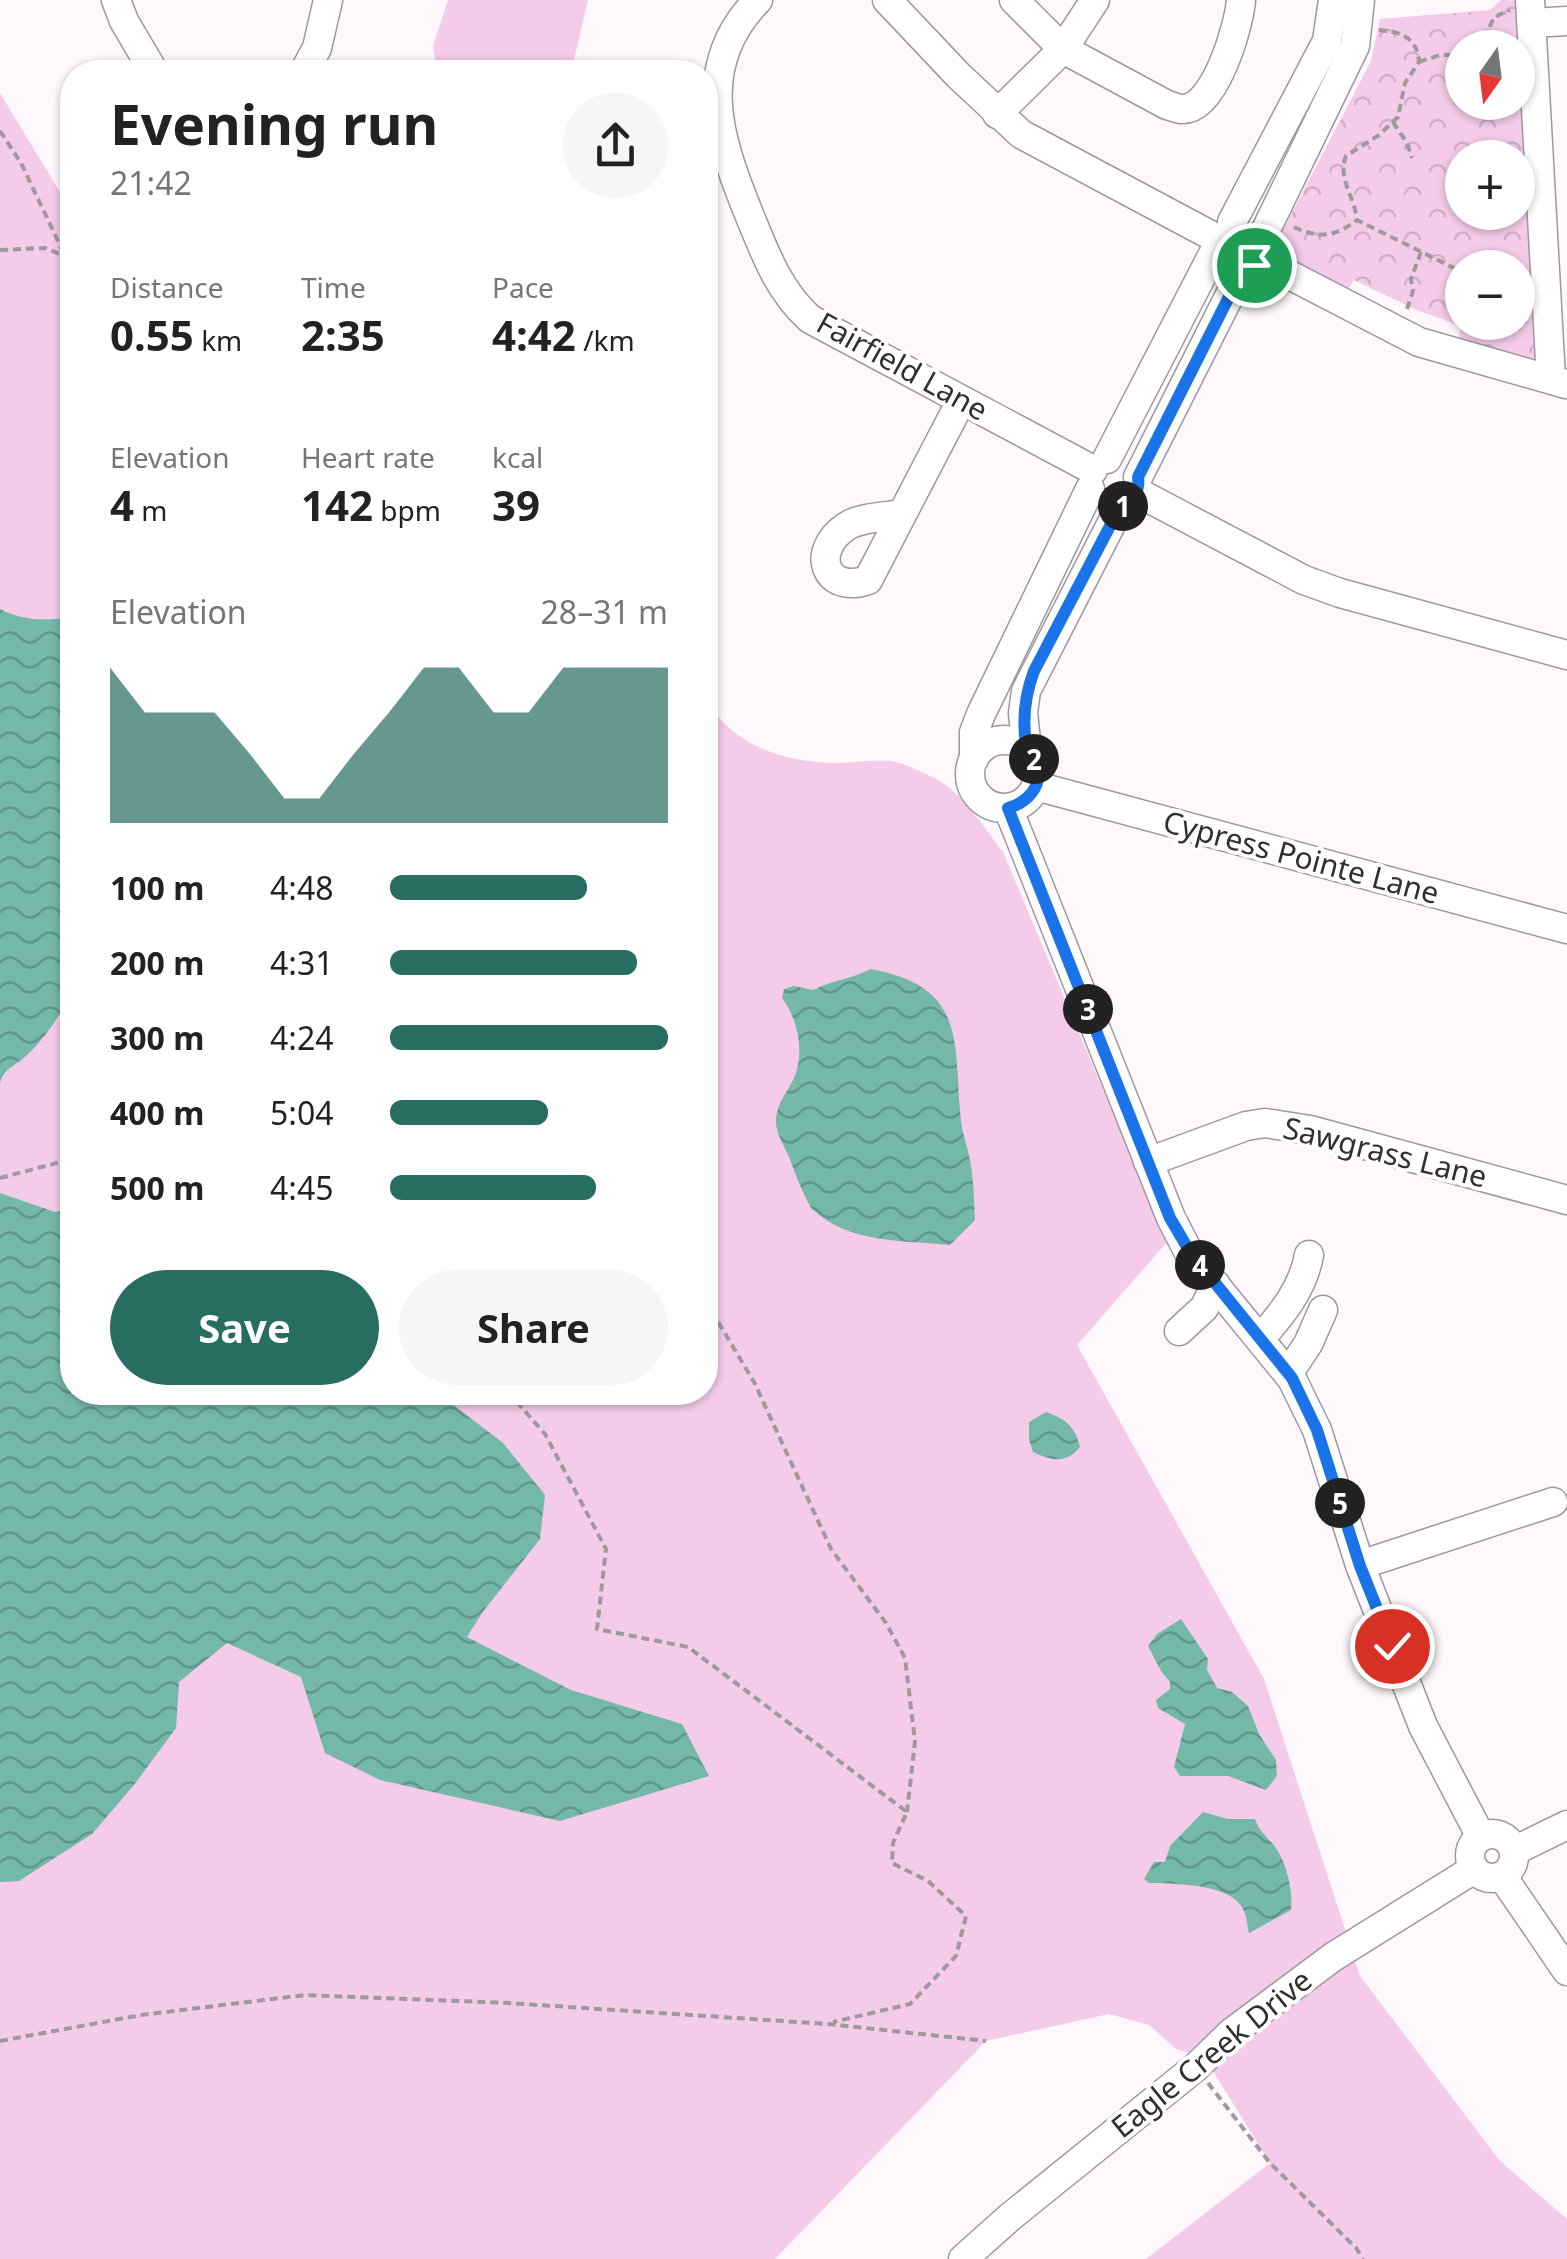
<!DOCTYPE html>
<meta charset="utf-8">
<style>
body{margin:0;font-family:"Noto Sans",sans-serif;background:#f6f6f6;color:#222;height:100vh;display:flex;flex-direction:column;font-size:38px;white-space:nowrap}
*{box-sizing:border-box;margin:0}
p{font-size:32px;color:#767676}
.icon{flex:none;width:55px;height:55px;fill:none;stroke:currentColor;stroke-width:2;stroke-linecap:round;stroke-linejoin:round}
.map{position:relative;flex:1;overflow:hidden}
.panel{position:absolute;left:60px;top:60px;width:658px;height:1345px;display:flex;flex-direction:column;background:#fff;border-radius:40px;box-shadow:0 2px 8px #0004}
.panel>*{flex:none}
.needle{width:65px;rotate:194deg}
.fabs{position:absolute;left:1445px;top:30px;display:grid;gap:20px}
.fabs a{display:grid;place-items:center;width:90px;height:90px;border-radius:50%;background:#fff;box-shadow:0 2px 8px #0004;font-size:50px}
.pin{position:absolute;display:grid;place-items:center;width:85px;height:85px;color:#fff;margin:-42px;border:5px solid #fff;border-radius:50%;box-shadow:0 2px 10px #0007}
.km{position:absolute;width:50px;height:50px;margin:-25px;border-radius:50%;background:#222;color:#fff;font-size:28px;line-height:50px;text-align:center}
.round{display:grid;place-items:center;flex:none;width:105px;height:105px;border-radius:52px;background:#f6f6f6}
.headline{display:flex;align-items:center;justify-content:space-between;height:170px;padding:0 50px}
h1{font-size:55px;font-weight:700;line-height:75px}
.stats{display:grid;grid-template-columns:repeat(3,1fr);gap:15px;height:170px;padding:10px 50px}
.stats div{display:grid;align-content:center}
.stats b{font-size:42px;font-weight:700}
.stats small{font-size:28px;font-weight:400}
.stats p{font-size:28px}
.chart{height:280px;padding:20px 50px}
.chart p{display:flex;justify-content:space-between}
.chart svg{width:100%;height:180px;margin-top:10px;fill:#286d62;opacity:.7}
.primary-button{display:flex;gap:20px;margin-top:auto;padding:20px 50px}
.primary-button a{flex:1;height:115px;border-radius:60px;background:#286d62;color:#fff;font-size:40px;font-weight:700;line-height:115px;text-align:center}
.primary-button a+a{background:#f6f6f6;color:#222}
ul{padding:0 50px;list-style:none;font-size:32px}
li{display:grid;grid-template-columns:160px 120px 1fr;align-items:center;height:75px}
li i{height:25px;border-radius:12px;background:#286d62}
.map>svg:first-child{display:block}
</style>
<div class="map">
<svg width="1567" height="2259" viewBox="0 0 1567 2259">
<defs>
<pattern id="park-crowns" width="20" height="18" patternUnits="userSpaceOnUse" patternTransform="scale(2.5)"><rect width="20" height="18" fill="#f4cbe8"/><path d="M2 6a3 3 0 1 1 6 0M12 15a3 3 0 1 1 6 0" fill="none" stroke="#d2afc7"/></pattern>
<pattern id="water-waves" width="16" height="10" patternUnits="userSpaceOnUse" patternTransform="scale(2.5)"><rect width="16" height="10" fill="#74b8aa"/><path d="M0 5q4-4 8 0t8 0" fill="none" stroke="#60968b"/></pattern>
</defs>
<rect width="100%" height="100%" fill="#fef8fc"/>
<g fill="#f4cbe8">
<polygon points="448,0 588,0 571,72 437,72 433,46"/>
<path d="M0 93 72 212V1392H705V696C728 744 784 763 836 763 853 763 873 759 890 761 904 763 922 772 934 778 962 791 984 828 1003 852L1167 1242 1077 1345 1264 1679 1360 1976 1500 2161 1567 2219V2259H1146L1270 2163 1198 2047 1189 2053 1176 2049 1149 2025 1109 2014 986 2041 775 2259H0Z"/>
</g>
<path fill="url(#park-crowns)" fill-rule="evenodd" d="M1501 0H1522L1537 357C1516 364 1476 352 1459 338L1461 326 1414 309 1354 280 1347 291C1319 279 1277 270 1282 232L1371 61 1380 19 1490 10ZM1462 48H1518V102H1462ZM1462 158H1518V212H1462ZM1462 268H1518V322H1462Z"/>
<g fill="url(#water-waves)">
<path d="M0 609C22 620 42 621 66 618L72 624V931C62 954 76 977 67 1000 61 1016 38 1046 26 1056 14 1067 5 1067 0 1083Z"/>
<path d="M871 969C968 987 953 1042 961 1121 963 1137 969 1151 971 1166 974 1184 974 1203 975 1220L950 1245C902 1240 850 1244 812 1209 808 1205 793 1169 791 1162 787 1149 775 1135 776 1119 777 1102 788 1092 794 1078 805 1053 798 1019 782 998L784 989 794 986 813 990C832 980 852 979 871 969Z"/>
<polygon points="0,1193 55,1212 72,1210 72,1392 438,1393 503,1443 545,1495 540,1539 482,1613 467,1637 571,1690 682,1724 709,1776 560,1821 380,1780 325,1753 301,1677 227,1643 179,1682 176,1728 134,1785 92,1834 19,1881 0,1882"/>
<path d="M1046 1412C1065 1419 1075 1426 1080 1447 1066 1464 1052 1461 1033 1452L1029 1440V1422Z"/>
<polygon points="1181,1619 1208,1659 1207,1670 1217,1688 1232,1692 1248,1706 1259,1734 1276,1760 1277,1776 1266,1790 1228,1776 1180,1776 1174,1767 1185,1724 1158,1708 1156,1700 1170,1689 1170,1682 1161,1671 1148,1646 1157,1634"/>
<path d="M1203 1812 1228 1819H1255C1260 1834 1272 1840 1279 1853 1288 1869 1293 1894 1291 1910L1249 1933C1247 1926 1247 1916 1243 1909 1231 1883 1173 1884 1149 1883L1144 1879 1154 1862H1165L1170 1846Z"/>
</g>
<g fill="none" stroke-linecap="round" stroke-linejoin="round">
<defs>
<g id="minor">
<polyline points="116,0 124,21 154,72"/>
<path d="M758 0C693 66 719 140 749 214 765 253 778 290 810 319L1093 470"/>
<polyline points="887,0 958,75 1021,134 1214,237"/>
<path d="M1014 0 1063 49 1167 105C1172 106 1177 109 1182 109 1215 110 1239 26 1241 0"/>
<polyline points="1530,0 1551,379"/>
<polyline points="1532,23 1567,21"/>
<polyline points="304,72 317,48 328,0"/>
<polyline points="997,114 1063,49 1095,0"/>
<polyline points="1232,222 1327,41 1333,0"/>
<polyline points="1261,240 1355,46 1360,0"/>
<polyline points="1259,259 1419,342 1566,384"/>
<polyline points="1107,459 1213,254"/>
<polyline points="1138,477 1242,271"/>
<polyline points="1137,492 1304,580 1340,593 1567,655"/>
<path d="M902 514C885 517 861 517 847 526 809 551 825 595 868 580L961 401"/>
<circle cx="1004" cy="774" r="34"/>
<polyline points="1027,750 1023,713 1026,691 1120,507"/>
<polyline points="974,759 974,732 981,714 1090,489"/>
<polyline points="1036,786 1567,929"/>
<polyline points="1008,808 1171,1218 1189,1253 1292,1379 1317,1430 1360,1565 1423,1726 1481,1837"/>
<polyline points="1148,1162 1246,1126 1265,1123 1310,1130 1567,1200"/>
<polyline points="1179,1331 1204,1308 1216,1285"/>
<path d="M1260 1339C1282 1314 1303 1289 1309 1255"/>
<polyline points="1288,1374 1308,1344 1323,1310"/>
<polyline points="1360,1565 1553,1502"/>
<circle cx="1492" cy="1856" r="22"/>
<polyline points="1514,1851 1567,1825"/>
<polyline points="1502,1876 1567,1971"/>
<polyline points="963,2259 1010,2217 1196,2067 1231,2033 1333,1957 1474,1869"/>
</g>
</defs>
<use href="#minor" stroke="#a0979e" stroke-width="31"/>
<g stroke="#9d999c" stroke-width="4" stroke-dasharray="8 5" stroke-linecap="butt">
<path d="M1379 30C1401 32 1417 37 1419 62L1405 83 1398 117 1379 135 1346 156C1337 179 1355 197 1357 220L1462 272"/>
<polyline points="1475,48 1487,33 1494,17 1510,10"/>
<polyline points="1419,62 1440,55 1462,55"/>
<polyline points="1393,122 1407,143 1412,158"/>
<polyline points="0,131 21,163 65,256"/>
<path d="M1294 227C1319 239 1335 237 1357 220"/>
<polyline points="0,250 45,248 72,259"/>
<polyline points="1518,304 1525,324"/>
<polyline points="1407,309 1413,291 1411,279 1421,252"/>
<polyline points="0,1178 72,1159"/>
<polyline points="705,1300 754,1382 831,1549 886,1623 905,1658 915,1741 907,1812"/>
<polyline points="508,1392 545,1434 606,1549 597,1629 688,1647 907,1812 893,1843 892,1863 928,1881 966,1916 956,1956 910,2004 833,2022"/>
<polyline points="0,2041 141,2015 305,1995 508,2003 828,2024 986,2041"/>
<polyline points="1208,2083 1270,2163 1356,2248 1363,2259"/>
</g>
<use href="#minor" stroke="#fff" stroke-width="28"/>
</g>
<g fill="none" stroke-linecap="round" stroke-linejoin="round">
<defs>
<path id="route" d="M1254 265 1242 271 1138 477C1140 492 1133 501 1120 507L1034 671C1025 695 1022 718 1026 744 1028 752 1035 757 1037 766 1043 786 1027 803 1008 808L1170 1218 1190 1252 1292 1378 1317 1430 1360 1566 1392 1646"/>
</defs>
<use href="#route" stroke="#fff" stroke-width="20"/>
<use href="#route" stroke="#1a73e8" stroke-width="12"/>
</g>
<g text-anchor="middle" stroke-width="8" stroke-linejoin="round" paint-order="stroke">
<g font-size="30" fill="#322f31" stroke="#fff">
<text transform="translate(902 367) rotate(29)" y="10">Fairfield Lane</text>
<text transform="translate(1301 858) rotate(15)" y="10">Cypress Pointe Lane</text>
<text transform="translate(1385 1153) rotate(14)" y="10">Sawgrass Lane</text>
<text transform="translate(1212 2054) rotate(-39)" y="10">Eagle Creek Drive</text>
</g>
</g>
</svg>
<div class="fabs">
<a><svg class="needle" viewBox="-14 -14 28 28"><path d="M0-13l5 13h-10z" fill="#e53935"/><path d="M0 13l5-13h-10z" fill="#767676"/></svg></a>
<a>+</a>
<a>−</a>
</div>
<div class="pin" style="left:1254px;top:265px;background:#1e9e55"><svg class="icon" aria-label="arrive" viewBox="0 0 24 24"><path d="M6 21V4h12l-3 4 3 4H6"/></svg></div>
<div class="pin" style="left:1392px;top:1646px;background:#d93025"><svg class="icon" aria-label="check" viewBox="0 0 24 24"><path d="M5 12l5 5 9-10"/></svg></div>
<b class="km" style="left:1123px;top:506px">1</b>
<b class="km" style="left:1034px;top:759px">2</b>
<b class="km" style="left:1088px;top:1009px">3</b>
<b class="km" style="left:1200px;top:1265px">4</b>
<b class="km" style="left:1340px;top:1503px">5</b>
<section class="panel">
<div class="headline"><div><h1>Evening run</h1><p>21:42</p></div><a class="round"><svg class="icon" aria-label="share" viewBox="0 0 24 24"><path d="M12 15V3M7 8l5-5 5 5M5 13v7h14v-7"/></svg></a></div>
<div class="stats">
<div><p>Distance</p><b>0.55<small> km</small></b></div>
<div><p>Time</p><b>2:35</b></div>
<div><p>Pace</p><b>4:42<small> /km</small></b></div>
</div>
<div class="stats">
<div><p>Elevation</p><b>4<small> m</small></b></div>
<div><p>Heart rate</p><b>142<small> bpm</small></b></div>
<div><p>kcal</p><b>39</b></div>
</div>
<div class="chart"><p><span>Elevation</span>28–31 m</p>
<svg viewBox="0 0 160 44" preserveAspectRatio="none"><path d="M0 44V6L10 17L20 17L30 17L40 27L50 38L60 38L70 27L80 17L90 6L100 6L110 17L120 17L130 6L140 6L150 6L160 6V44z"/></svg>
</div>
<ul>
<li><b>100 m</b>4:48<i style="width:71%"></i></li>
<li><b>200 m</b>4:31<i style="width:89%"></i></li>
<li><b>300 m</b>4:24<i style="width:100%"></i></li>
<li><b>400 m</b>5:04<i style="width:57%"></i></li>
<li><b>500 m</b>4:45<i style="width:74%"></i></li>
</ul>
<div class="primary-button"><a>Save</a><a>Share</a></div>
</section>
</div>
